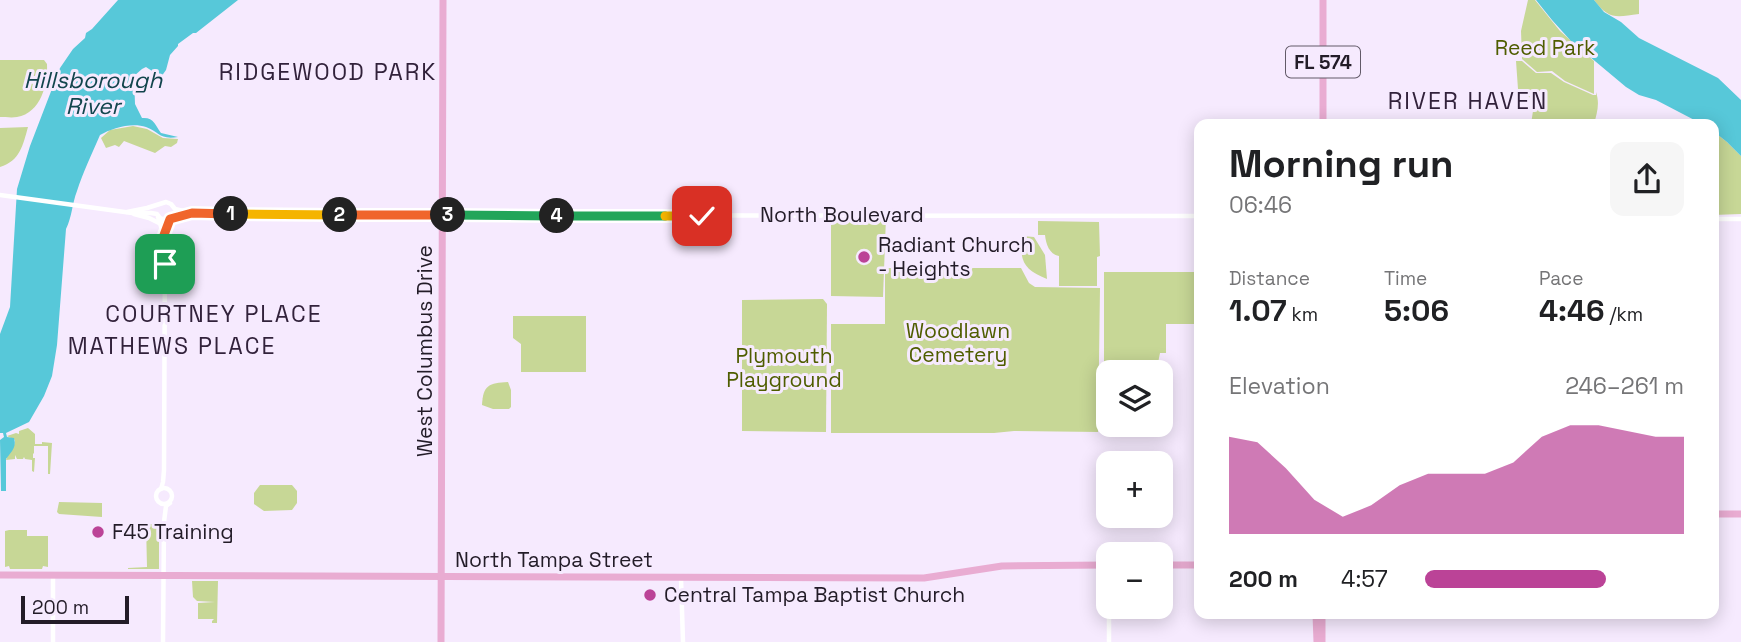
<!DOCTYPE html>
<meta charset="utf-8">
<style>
body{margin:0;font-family:"Space Grotesk",sans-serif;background:#f6f6f6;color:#202124;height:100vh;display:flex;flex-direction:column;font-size:26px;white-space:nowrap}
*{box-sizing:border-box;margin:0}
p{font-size:23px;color:#757577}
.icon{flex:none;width:38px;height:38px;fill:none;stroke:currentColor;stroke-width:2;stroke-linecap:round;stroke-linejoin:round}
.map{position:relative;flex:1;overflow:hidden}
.details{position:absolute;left:1194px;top:119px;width:525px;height:500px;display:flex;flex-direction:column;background:#fff;border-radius:14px;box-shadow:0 4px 18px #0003}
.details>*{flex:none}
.controls{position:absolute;left:1096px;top:360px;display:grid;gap:14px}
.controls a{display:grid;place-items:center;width:77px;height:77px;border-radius:14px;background:#fff;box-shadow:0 4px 18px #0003;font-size:35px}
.scale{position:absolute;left:21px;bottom:18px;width:108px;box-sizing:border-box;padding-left:7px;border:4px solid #231c28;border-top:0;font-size:19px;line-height:24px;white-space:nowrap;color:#231c28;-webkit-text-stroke:5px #f6eafe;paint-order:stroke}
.pin{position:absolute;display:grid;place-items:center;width:60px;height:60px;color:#fff;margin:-30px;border-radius:14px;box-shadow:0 4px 10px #0006}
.km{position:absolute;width:35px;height:35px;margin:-18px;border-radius:50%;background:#222;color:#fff;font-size:19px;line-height:35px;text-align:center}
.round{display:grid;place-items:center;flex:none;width:74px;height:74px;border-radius:14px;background:#f6f6f6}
.summary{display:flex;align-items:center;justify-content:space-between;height:119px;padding:0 35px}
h1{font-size:38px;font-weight:700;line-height:52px}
.metrics{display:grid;grid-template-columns:repeat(3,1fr);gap:10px;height:119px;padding:7px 35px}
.metrics div{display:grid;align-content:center}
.metrics b{font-size:30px;font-weight:700}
.metrics small{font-size:19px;font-weight:400}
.metrics p{font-size:19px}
.chart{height:196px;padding:14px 35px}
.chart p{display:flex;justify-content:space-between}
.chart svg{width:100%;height:126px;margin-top:7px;fill:#bb4397;opacity:.7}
ul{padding:0 35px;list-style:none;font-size:23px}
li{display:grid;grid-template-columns:112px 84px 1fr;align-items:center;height:52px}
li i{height:18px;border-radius:9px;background:#bb4397}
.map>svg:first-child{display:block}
</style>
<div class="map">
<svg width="1741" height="642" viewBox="0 0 1741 642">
<rect width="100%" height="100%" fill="#f6eafe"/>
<g fill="#c7d796">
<polygon points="1528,0 1535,0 1560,31 1594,61 1594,94 1565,81 1552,71 1537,72 1522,59 1521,31"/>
<path d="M1594 0H1639V14C1616 17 1609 20 1594 0Z"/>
<path d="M0 60H44L47 64C48 84 41 113 17 117 12 118 5 117 0 117Z"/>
<path d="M1516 61H1522L1536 73H1551L1564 82 1593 95H1596V92C1600 104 1597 113 1594 124H1531L1533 111 1532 99 1518 89Z"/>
<polygon points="133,126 147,129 163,138 178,139 177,143 171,147 165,146 155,153 124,141 119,147 115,145 106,148 101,138 110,130"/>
<path d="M28 127C23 145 20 161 0 167V128Z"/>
<polygon points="1713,131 1727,142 1741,156 1741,214 1713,215"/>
<polygon points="831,217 886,217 883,297 831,296"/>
<path d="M1038 221 1099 222 1100 256 1097 257V286H1059V256C1049 254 1046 244 1045 235H1038Z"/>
<path d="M1022 236 1034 237 1045 255 1047 279C1024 270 1019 261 1022 236Z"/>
<polygon points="885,268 1021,268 1029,283 1035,287 1100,288 1098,432 1014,431 994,433 831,433 831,324 885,324"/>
<polygon points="1104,272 1199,272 1199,324 1166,324 1166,353 1160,353 1156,373 1108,373 1108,379 1104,375"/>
<polygon points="823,299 827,304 826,432 742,431 742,300"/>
<polygon points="513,316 586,316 586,372 521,372 521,344 513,338"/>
<path d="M508 382 511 390V407L509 409H493L482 405C483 385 489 383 508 382Z"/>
<path d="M28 428 35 434V444H42V442L52 443 50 474H48V446H34V453L33 454V458H35L34 472 32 471V460L25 459 24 457 23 459H17L15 455V459L6 460C8 452 15 449 15 440L7 436 16 433 19 434V431Z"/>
<polygon points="260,485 292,485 297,491 297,503 292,510 264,511 254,504 254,493"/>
<polygon points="59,502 102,503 102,517 59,514 57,512"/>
<polygon points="146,524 159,524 159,569 128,569 128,568 147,567"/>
<polygon points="9,530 27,530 27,536 48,536 48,567 43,566 42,569 10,569 9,566 5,567 5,531"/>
<polygon points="192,581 218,581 217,623 212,623 212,621 214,619 198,619 198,603 215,602 197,601 193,597"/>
</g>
<g fill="#57c8d9">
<path d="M118 0H238L196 33H193L178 44V46L170 55 166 70 161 77 146 67 142 69 134 76 135 104 142 118C154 117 155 125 161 133L178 137C159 140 160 132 146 127 132 122 112 128 100 135 92 154 83 172 77 191 72 204 72 217 66 229L57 345 52 376 44 396 29 422 6 433 7 437 14 438C17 447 11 452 6 459V491H1L0 440 4 437 3 433H0V334L10 307 17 189 30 146 60 68 73 49 85 38 86 33 92 29Z"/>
<polygon points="1536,0 1594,0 1604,12 1621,22 1639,38 1718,78 1741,100 1741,156 1727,142 1713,131 1713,124 1702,124 1656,100 1639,95 1626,87 1571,41 1552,20"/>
</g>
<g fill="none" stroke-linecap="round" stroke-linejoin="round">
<g stroke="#fff" stroke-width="4.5">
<polyline points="0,195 132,213 151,213 157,214 160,218 165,220 190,213"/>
<polyline points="127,212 147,208 166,202 171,204 175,209 192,213 277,215 1199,216"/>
<polyline points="134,214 149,218 159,223"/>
<polyline points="158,217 165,239 164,470 163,482 161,489"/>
<polyline points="1713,219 1741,219"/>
<circle cx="164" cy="496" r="8"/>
<polyline points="681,578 683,642"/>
<polyline points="1109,607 1109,642"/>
<polyline points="53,642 53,575"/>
<polyline points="163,642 164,522 166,506 170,503"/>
</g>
<g stroke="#e9acd2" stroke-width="7">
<polyline points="1323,124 1323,0"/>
<polyline points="1713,514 1741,514"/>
<polyline points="1160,565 1199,565"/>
<polyline points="0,575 924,578 1002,566 1108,565"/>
<polyline points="1316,614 1317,642"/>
<polyline points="441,642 443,0"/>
<polyline points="1322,642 1322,614"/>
</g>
</g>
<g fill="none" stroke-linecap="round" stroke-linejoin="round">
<defs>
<polyline id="split-1" points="165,264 164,235 170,219 192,213 231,214"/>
<polyline id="split-2" points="231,214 340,215"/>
<polyline id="split-3" points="340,215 448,215"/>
<polyline id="split-4" points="448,215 557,216"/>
<polyline id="split-5" points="557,216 665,216"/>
<polyline id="split-6" points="665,216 702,216"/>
</defs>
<use href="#split-1" stroke="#fff" stroke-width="14"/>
<use href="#split-2" stroke="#fff" stroke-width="14"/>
<use href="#split-3" stroke="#fff" stroke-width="14"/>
<use href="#split-4" stroke="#fff" stroke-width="14"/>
<use href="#split-5" stroke="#fff" stroke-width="14"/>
<use href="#split-6" stroke="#fff" stroke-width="14"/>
<use href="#split-1" stroke="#f0652b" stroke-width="9"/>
<use href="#split-2" stroke="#f5b400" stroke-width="9"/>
<use href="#split-3" stroke="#f0652b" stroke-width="9"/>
<use href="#split-4" stroke="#22a559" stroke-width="9"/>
<use href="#split-5" stroke="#22a559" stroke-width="9"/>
<use href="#split-6" stroke="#f5b400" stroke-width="9"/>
</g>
<g fill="#bb4397" stroke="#f6eafe" stroke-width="2.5">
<circle cx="864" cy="257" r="7"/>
<circle cx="98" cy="532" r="7"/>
<circle cx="650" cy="595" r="7"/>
</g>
<g text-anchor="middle" stroke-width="6" stroke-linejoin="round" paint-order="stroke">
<rect fill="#f6eafe" stroke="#625a68" stroke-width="2" x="1286" y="46.5" width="74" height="31" rx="5"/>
<g font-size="19" font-weight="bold" fill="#231c28">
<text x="1323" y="69">FL 574</text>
</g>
<g font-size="21" fill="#4f5d00" stroke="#f6eafe">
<text x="1545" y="55">Reed Park</text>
<text x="958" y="338">Woodlawn<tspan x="958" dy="24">Cemetery</tspan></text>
<text x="784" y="363">Plymouth<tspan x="784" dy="24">Playground</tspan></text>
</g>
<g font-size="21" fill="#231c28" stroke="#f6eafe">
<text x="842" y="222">North Boulevard</text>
<text transform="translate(425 351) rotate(-90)" y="7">West Columbus Drive</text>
<text x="554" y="567">North Tampa Street</text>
</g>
<g font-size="21" fill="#231c28" stroke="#f6eafe" text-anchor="start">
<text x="878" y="252">Radiant Church<tspan x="878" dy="24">- Heights</tspan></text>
<text x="112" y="539">F45 Training</text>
<text x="664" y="602">Central Tampa Baptist Church</text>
</g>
<g font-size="23" letter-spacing="2" fill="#32223b" stroke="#f6eafe">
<text x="328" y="80">RIDGEWOOD PARK</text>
<text x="1468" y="109">RIVER HAVEN</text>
<text x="214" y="322">COURTNEY PLACE</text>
<text x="172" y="354">MATHEWS PLACE</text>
</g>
<g font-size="23" font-style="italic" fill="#12454d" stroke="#f6eafe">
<text x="93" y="88">Hillsborough<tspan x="93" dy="26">River</tspan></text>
</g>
</g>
</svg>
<div class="controls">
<a><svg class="icon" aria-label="layers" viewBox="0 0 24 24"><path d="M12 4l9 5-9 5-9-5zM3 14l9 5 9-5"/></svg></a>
<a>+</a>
<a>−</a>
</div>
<div class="scale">200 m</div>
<div class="pin" style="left:165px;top:264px;background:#1e9e55"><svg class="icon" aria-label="arrive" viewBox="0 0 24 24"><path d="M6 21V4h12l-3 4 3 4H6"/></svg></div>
<div class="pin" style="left:702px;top:216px;background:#d93025"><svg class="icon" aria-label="check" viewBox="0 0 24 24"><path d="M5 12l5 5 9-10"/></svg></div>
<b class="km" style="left:231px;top:214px">1</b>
<b class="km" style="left:340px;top:215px">2</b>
<b class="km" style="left:448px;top:215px">3</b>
<b class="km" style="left:557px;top:216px">4</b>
<section class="details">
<div class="summary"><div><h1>Morning run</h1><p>06:46</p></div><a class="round"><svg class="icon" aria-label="share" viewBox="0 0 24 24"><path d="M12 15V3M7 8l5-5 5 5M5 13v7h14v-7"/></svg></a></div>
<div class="metrics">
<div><p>Distance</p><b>1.07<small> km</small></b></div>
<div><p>Time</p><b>5:06</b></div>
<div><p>Pace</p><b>4:46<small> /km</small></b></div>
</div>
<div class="chart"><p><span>Elevation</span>246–261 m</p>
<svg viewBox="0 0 160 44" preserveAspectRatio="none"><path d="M0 44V10L10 12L20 21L30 32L40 38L50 34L60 27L70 23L80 23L90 23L100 19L110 10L120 6L130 6L140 8L150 10L160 10V44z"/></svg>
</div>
<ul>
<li><b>200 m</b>4:57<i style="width:70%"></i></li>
</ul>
</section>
</div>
